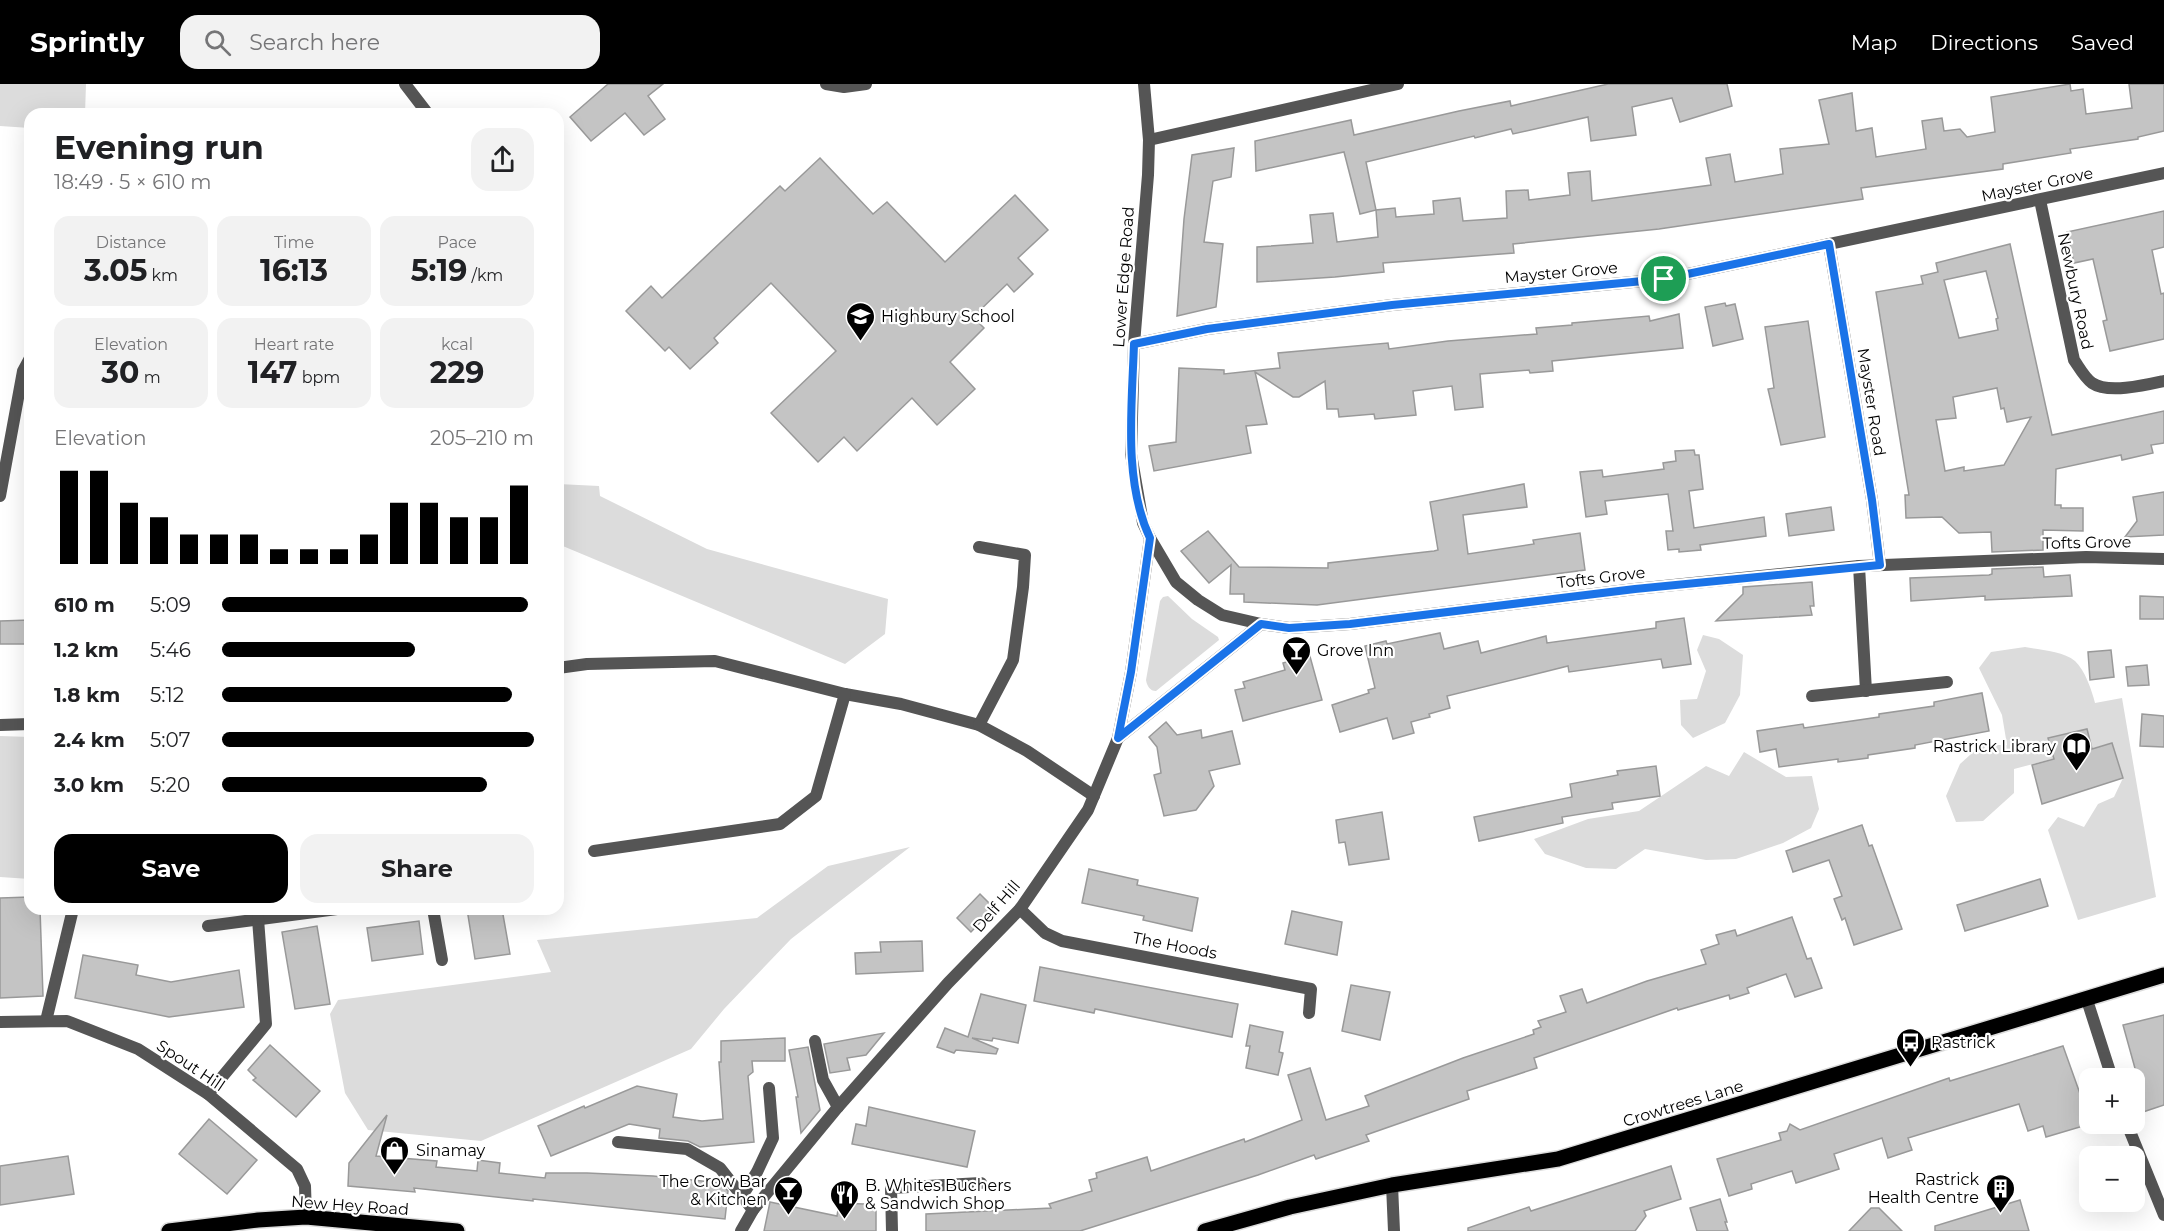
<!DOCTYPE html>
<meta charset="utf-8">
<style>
body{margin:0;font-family:Montserrat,sans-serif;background:#f2f2f2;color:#202124;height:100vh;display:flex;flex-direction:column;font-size:22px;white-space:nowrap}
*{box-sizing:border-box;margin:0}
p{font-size:20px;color:#757577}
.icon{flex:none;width:33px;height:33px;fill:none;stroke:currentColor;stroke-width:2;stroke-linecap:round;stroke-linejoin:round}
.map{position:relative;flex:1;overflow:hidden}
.sheet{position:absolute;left:24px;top:24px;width:540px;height:807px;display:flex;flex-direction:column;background:#fff;border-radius:18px;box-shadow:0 6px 24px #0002}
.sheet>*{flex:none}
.tools{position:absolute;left:2079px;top:984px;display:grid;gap:12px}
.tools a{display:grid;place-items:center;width:66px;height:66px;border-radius:12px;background:#fff;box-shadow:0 6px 24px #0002;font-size:30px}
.pin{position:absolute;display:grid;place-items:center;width:51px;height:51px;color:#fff;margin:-26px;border:3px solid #fff;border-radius:50%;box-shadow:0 2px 6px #0007}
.round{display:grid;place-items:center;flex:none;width:63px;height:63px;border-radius:18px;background:#f2f2f2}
.overview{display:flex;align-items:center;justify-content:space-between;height:102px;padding:0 30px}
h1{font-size:33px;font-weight:700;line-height:45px}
.metrics{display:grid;grid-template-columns:repeat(3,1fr);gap:9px;height:102px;padding:6px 30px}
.metrics div{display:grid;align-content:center;border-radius:15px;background:#f2f2f2;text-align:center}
.metrics b{font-size:30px;font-weight:700}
.metrics small{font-size:16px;font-weight:400}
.metrics p{font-size:16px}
.chart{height:168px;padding:12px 30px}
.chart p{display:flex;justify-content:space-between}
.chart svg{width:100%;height:108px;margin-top:6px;stroke:#000;stroke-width:6}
.action{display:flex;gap:12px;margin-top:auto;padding:12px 30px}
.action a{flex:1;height:69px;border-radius:18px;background:#000;color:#fff;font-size:24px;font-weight:700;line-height:69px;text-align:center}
.action a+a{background:#f2f2f2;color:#202124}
ul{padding:0 30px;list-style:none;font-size:20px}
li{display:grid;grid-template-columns:96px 72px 1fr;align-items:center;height:45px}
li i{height:15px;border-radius:8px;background:#000}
header{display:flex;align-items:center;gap:36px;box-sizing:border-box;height:84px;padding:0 30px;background:#000;color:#fff}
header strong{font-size:28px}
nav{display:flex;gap:33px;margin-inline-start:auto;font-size:21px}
.search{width:420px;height:54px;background:#f2f2f2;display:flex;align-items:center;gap:15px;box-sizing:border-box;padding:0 21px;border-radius:18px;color:#757577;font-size:22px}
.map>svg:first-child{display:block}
</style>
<header>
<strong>Sprintly</strong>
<div class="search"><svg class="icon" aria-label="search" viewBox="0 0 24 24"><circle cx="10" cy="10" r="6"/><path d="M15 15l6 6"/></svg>Search here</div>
<nav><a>Map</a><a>Directions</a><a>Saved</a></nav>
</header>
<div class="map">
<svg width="2164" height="1147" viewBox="0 0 2164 1147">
<rect width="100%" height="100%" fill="#fff"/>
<g fill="#dcdcdc">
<polygon points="0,0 86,0 85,30 30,30 30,44 0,42"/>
<polygon points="558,400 599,402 600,412 707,465 888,515 885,550 845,580 558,460"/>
<path d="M1168 512 1192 535 1218 553 1219 556 1156 607C1150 607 1147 602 1146 596L1160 517 1163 513Z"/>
<polygon points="1703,551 1719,555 1743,571 1740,611 1725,639 1693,654 1681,641 1680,616 1697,615 1706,587 1697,566"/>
<path d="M2025 563C2040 566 2063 567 2075 577 2085 586 2092 607 2095 619L2122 614 2156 813 2078 836 2048 746 2058 733 2084 743 2098 720 2114 713 2123 694 2112 659 2014 685V709L1983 737 1956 738 1946 712 1960 680 1981 661H2007L2002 631 1979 584 1991 568Z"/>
<polygon points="0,652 30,653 30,795 0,793"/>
<polygon points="1744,668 1786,693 1812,692 1819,725 1811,744 1783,759 1736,775 1706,776 1645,765 1616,785 1586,784 1545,770 1534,755 1588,735 1639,727 1706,682 1729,692"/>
<polygon points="910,763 791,855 724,925 691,965 481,1057 368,1046 345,1009 330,930 338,916 551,888 537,856 757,834 828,782"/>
</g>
<g fill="#c4c4c4" stroke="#999" stroke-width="1.5" fill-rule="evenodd">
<polygon points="608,0 663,0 648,12 665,35 644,51 625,29 591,57 570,33"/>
<polygon points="1608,0 1727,0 1732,22 1680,38 1672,14 1632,23 1636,51 1591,57 1588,33 1513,50 1511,45 1475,54 1474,52 1366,78 1376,126 1360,130 1344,68 1256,87 1255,57 1351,36 1354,51 1459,27 1510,17 1511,22"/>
<polygon points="2070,0 2071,7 2083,5 2086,30 2132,24 2129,0 2164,0 2164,47 2138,53 2138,55 2070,65 2071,69 2003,80 2003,85 1861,104 1863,115 1659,145 1513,160 1514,169 1383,179 1384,188 1335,193 1257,198 1257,163 1313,159 1310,131 1333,129 1337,158 1378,153 1376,126 1395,124 1396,133 1434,130 1433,117 1460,114 1463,137 1507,134 1506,107 1528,106 1529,116 1570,111 1568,89 1590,87 1592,117 1711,101 1706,74 1730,70 1735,98 1783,90 1780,65 1829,60 1819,16 1852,9 1856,47 1872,44 1876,73 1926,65 1922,37 1942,34 1944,47 1960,45 1967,53 1995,48 1991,13"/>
<polygon points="1234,64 1231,93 1213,97 1204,158 1223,160 1216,223 1177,232 1184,135 1192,71"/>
<polygon points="820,74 873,130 887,118 945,178 1015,111 1048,146 1018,174 1033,190 1014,208 1007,200 973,233 984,244 950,278 975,305 937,341 912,314 857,367 844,353 818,378 771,329 836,267 771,199 714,254 718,259 690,285 669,263 665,267 626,227 651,202 662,214 780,102 785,107"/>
<polygon points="2164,127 2164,163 2152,166 2161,210 2164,209 2164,255 2110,267 2103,237 2107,236 2093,175 2074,179 2067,148"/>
<path d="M2010 160 2052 351 2164 327V359L2151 361 2153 369 2122 376 2121 371 2056 385 2055 421H2061V424H2083V447L2043 446V466L1992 468 1991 448 1959 449 1942 433 1906 434 1905 411H1909L1876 208 1923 200 1921 192 1938 188 1936 179ZM1986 187 1998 234 1996 235 1998 246 1959 254 1944 196ZM1997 304 2001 325 2004 324 2007 338 2031 333 2004 381 1964 387V383L1945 387 1936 336 1956 334 1953 313Z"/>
<polygon points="1725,219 1726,222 1735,220 1743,255 1713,262 1705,223"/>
<polygon points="1679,230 1683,264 1552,277 1553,287 1530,289 1529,286 1480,290 1483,323 1455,326 1452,302 1413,307 1416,331 1375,335 1374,330 1339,333 1338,325 1327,325 1325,297 1299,313 1293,313 1255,288 1267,340 1246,342 1251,369 1154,387 1149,362 1176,358 1179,284 1224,286 1224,290 1280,284 1278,269 1388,259 1389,265 1448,257 1537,250 1536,244 1572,241 1572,239 1649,232 1650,237"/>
<polygon points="1808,237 1825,353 1781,361 1768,305 1774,304 1765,243"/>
<polygon points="1694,366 1695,371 1699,371 1703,405 1689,407 1694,444 1764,433 1766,452 1700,461 1701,466 1679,468 1679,465 1668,466 1666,447 1673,447 1668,410 1605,417 1607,430 1586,433 1580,388 1602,386 1603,393 1664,385 1663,379 1676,377 1675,367"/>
<polygon points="1524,400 1527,423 1463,431 1468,470 1534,460 1533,456 1580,449 1585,486 1317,521 1244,518 1244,510 1230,510 1231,481 1209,499 1181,467 1208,447 1239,483 1328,484 1328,479 1434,467 1438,466 1430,418"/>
<polygon points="2164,408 2164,451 2125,453 2137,437 2133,413"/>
<polygon points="1831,423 1834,446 1789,452 1786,430"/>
<polygon points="2043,483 2044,493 2070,491 2072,512 1985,516 1985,512 1911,517 1910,494 1989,491 1992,490 1992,485"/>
<polygon points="1812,498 1814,522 1810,522 1812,531 1716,537 1743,510 1743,503"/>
<polygon points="2140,512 2164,513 2164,535 2140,535"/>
<polygon points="1684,534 1691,580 1663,584 1661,575 1569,588 1568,582 1447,612 1450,624 1429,630 1430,633 1411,638 1414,649 1393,655 1387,634 1340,648 1332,621 1369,609 1368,606 1375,604 1365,562 1386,557 1387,560 1440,549 1444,565 1478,557 1481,569 1546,552 1547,559 1656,544 1656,538"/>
<polygon points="30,536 30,560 0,560 0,537"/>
<polygon points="1306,558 1322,616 1243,637 1235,606 1245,604 1243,598 1285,586 1283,579 1290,577 1286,564"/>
<polygon points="2111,566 2114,593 2090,596 2088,568"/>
<polygon points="2147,581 2149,601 2128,602 2126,583"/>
<polygon points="1982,609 1989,647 1915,661 1915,664 1868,671 1868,674 1838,678 1838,675 1779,683 1776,665 1760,668 1757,647 1803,640 1804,644 1879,633 1879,630 1934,622 1934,618"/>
<polygon points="2142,630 2164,632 2164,663 2140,662"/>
<polygon points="1166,638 1177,651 1201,646 1202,654 1232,647 1240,680 1209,687 1214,702 1196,726 1164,732 1154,691 1161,689 1157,663 1149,653"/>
<polygon points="2087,645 2092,665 2112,659 2123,694 2042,720 2032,681 2054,675 2048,654"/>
<polygon points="1656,682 1660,712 1612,719 1613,725 1562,733 1563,739 1479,757 1474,733 1572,713 1570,700 1618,691 1617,687"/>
<polygon points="1382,728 1389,775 1349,781 1345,758 1339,759 1336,736"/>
<polygon points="1862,741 1869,762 1872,761 1902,845 1854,861 1845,834 1842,836 1834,815 1842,812 1829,776 1793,788 1786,767"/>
<polygon points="1089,785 1138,796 1137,801 1198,814 1192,847 1143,836 1144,832 1082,819"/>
<polygon points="2040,795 2048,822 1965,847 1957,821"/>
<polygon points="980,810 994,824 971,848 957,834"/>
<polygon points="30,813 30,825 40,825 43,912 0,914 0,814"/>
<polygon points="467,825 502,825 510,870 475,875"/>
<polygon points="1292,827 1342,838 1337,871 1285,860"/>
<polygon points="1792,833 1807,875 1811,874 1822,904 1795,913 1786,890 1752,902 1747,904 1749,909 1730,915 1729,911 1678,926 1677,924 1534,974 1537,984 1467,1007 1469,1015 1366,1051 1369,1057 1316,1075 1314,1071 1258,1091 1080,1147 926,1147 926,1130 1051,1124 1049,1120 1092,1107 1089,1096 1097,1094 1096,1089 1147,1073 1151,1087 1244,1055 1245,1058 1302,1036 1288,991 1310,984 1326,1036 1369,1022 1365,1012 1463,974 1534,950 1533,946 1541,943 1538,937 1566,928 1560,912 1582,905 1587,919 1647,897 1706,880 1701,866 1719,860 1716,851 1735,846 1737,852"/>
<polygon points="419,837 423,870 372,877 367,844"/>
<polygon points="317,842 330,920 295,925 282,848"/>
<polygon points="922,857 923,887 856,890 855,869 881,868 880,858"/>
<polygon points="83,871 138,881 136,891 171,898 239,886 244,923 169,933 75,914"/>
<polygon points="1040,883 1238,920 1232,953 1095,925 1094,929 1034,917"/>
<polygon points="1351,901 1390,908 1380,956 1342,947"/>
<polygon points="981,910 1026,921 1018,959 993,954 992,957 972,954 998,965 996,970 956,966 954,969 937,963 945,944 968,953"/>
<polygon points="2164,931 2164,1021 2143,1028 2136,1007 2141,1006 2123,941"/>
<polygon points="1250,941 1283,948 1279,968 1283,969 1278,991 1246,984 1250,962 1246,962"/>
<polygon points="884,949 866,971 847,974 850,986 830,989 824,960"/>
<polygon points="785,954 785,977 752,977 753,988 748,992 754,1058 700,1063 688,1057 659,1054 660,1045 629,1040 551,1072 538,1042 584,1022 585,1024 637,1002 677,1010 673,1033 702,1037 723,1035 719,978 721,978 721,957"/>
<polygon points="270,961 320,1007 296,1033 253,996 256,994 248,986"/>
<polygon points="2063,962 2083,1018 2090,1016 2090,1040 2046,1053 2043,1042 2028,1047 2019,1020 1908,1054 1912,1066 1888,1074 1882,1054 1834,1070 1839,1085 1796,1099 1792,1087 1751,1100 1752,1105 1729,1112 1717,1075 1781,1056 1779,1049 1787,1047 1790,1040 1800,1046 1949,994 1950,997"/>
<polygon points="808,963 820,1026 801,1049 796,1013 798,1013 789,966"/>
<polygon points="869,1023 975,1047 967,1083 852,1060 856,1040 866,1042"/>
<polygon points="387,1031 376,1072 437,1077 436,1083 477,1087 478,1076 500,1079 499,1089 545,1094 546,1089 587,1089 653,1092 721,1099 728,1107 725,1135 533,1115 533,1117 414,1104 415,1108 348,1102 349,1079"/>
<polygon points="209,1035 257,1076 227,1110 179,1070"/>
<polygon points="68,1072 74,1110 0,1121 0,1082"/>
<polygon points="1671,1082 1681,1115 1644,1127 1646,1132 1635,1147 1468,1147 1468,1144 1529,1123 1531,1127"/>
<polygon points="1720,1115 1727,1138 1725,1138 1728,1147 1697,1147 1690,1124"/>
<polygon points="2020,1116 2029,1147 1935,1147 1935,1142"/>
<polygon points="770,1118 837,1132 839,1119 864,1120 866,1125 876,1125 876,1147 764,1147"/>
<polygon points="1871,1124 1879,1124 1902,1147 1849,1147"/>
</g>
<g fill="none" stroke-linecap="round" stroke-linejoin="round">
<defs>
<g id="primary">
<polyline points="169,1147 258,1136 306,1133 457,1147"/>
<polyline points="1205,1147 1290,1123 1392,1101 1558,1075 2164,891"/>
</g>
</defs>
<use href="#primary" stroke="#dbdbdb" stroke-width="18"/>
<g stroke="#555" stroke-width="12">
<polyline points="405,0 428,30"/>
<polyline points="826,0 844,3 866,0"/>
<polyline points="1149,56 1398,0"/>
<path d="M2040 116 2074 276C2079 283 2084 293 2092 299 2108 310 2146 301 2164 297"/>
<polyline points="1829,160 1872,416 1880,481"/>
<polyline points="1134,260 1207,245 1392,221 1664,195 2164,89"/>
<polyline points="0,412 23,287 30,274"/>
<polyline points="1859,482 1866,607"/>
<polyline points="558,584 587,580 715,577 845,610 901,620 979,641 1027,667 1094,712"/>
<polyline points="1812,612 1947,598"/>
<polyline points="0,641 30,640"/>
<polyline points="979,641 1013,576 1023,503 1025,471 979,463"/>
<polyline points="594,767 780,740 816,712 845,610"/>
<polyline points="433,825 442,876"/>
<polyline points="1020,825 1045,849 1062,857 1311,905 1309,929"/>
<polyline points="208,842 337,825"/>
<polyline points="2087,916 2112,994"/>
<polyline points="46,937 73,825"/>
<polyline points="0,938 67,937 138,965 208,1010 297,1085 305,1102 306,1133"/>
<polyline points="815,957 823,996 838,1023"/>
<polyline points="208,1010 266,940 258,835"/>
<polyline points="2127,1040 2164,1131"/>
<polyline points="618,1058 687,1065 720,1084 753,1126"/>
<polyline points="1392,1101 1394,1147"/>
<polyline points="742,1112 757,1088 773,1054 769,1004"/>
<polyline points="892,1147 891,1104 981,1099"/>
</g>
<g stroke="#555" stroke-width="12">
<polyline points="1144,0 1149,56 1148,91 1134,260 1131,370 1143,439 1150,454 1176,498 1198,516 1222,531 1261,540 1289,544 1350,540 1635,505 1859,482 2086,473 2164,475"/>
<polyline points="1118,654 1261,540"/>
<polyline points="741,1147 753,1126 838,1023 948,899 1020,825 1088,726 1118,654 1131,588 1150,454"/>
</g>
<use href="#primary" stroke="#000" stroke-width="15"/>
</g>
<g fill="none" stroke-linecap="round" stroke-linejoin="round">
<defs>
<path id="route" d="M1829 160 1872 416 1880 481 1635 505 1350 540 1289 544 1261 540 1118 654 1131 588 1150 454C1123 397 1132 322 1134 260L1207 245 1392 221 1664 195Z"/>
</defs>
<use href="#route" stroke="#fff" stroke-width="12"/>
<use href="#route" stroke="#1a73e8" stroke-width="8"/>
</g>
<defs>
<symbol id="school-pin" viewBox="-11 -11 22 30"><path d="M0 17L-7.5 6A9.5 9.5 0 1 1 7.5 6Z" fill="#000" stroke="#fff"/><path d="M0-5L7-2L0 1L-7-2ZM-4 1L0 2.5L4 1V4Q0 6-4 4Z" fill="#fff"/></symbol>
<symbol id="bar-pin" viewBox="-11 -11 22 30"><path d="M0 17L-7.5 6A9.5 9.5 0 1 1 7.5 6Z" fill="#000" stroke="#fff"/><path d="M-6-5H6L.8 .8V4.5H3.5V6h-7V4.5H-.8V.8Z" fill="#fff"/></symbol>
<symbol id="library-pin" viewBox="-11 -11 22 30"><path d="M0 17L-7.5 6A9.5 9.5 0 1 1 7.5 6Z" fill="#000" stroke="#fff"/><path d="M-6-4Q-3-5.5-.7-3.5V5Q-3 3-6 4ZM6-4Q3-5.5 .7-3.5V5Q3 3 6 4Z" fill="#fff"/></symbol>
<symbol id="bus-pin" viewBox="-11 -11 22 30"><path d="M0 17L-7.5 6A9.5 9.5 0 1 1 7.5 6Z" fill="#000" stroke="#fff"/><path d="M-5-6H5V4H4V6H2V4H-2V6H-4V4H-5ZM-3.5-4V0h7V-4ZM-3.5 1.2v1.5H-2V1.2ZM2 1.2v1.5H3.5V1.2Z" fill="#fff"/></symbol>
<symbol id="shop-pin" viewBox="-11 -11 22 30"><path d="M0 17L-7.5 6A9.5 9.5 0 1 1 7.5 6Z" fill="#000" stroke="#fff"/><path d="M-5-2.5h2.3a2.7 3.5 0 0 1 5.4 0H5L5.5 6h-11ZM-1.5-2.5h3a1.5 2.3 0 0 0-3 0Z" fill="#fff"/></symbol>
<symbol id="building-pin" viewBox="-11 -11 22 30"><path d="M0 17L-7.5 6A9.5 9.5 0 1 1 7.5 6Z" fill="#000" stroke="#fff"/><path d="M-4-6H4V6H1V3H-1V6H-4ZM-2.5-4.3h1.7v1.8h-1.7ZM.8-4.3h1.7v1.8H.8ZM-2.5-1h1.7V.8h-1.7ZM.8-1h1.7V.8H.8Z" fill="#fff"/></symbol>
<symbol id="restaurant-pin" viewBox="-11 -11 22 30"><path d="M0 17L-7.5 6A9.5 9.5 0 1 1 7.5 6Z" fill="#000" stroke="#fff"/><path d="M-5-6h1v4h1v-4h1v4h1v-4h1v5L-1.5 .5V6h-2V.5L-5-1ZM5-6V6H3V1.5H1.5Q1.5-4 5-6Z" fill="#fff"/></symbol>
</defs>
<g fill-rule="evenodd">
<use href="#school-pin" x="844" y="216" width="33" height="45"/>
<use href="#bar-pin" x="1280" y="550" width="33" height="45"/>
<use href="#library-pin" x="2060" y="646" width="33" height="45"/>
<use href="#bus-pin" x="1894" y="942" width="33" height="45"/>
<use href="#shop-pin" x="378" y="1050" width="33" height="45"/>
<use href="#building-pin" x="1984" y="1088" width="33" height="45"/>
<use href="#bar-pin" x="772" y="1090" width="33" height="45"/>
<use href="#restaurant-pin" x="828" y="1094" width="33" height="45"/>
</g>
<g text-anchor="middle" stroke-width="4.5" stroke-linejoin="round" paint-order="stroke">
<g font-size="16" fill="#000" stroke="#fff">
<text transform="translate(2037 100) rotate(-12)" y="6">Mayster Grove</text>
<text transform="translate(1561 188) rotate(-5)" y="6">Mayster Grove</text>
<text transform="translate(1123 193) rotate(-86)" y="6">Lower Edge Road</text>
<text transform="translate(2076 207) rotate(78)" y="6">Newbury Road</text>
<text transform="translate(1872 318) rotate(81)" y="6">Mayster Road</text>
<text transform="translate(2087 458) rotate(-1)" y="6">Tofts Grove</text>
<text transform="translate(1601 493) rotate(-7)" y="6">Tofts Grove</text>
<text transform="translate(996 822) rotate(-49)" y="6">Delf Hill</text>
<text transform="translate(1175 861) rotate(11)" y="6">The Hoods</text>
<text transform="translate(191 981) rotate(34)" y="6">Spout Hill</text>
<text transform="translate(1683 1019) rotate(-17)" y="6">Crowtrees Lane</text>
<text transform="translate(350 1121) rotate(4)" y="6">New Hey Road</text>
</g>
<g font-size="16" fill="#000" stroke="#fff" text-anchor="start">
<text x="881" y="238">Highbury School</text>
<text x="1317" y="572">Grove Inn</text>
<text x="2056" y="668" text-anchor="end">Rastrick Library</text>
<text x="1931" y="964">Rastrick</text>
<text x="416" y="1072">Sinamay</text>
<text x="1979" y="1101" text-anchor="end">Rastrick<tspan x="1979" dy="18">Health Centre</tspan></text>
<text x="767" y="1103" text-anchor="end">The Crow Bar<tspan x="767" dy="18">&amp; Kitchen</tspan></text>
<text x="865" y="1107">B. Whites Buchers<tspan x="865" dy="18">&amp; Sandwich Shop</tspan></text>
</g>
</g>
</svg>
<div class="tools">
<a>+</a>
<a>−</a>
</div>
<div class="pin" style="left:1664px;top:195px;background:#1e9e55"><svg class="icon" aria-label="arrive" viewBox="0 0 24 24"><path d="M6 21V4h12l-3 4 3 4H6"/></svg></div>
<section class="sheet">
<div class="overview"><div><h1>Evening run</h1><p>18:49 · 5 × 610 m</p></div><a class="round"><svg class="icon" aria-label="share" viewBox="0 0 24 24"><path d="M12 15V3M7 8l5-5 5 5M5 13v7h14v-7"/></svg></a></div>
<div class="metrics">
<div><p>Distance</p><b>3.05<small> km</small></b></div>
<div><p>Time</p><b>16:13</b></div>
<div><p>Pace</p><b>5:19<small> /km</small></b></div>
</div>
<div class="metrics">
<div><p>Elevation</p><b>30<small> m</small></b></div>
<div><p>Heart rate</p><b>147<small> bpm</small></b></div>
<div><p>kcal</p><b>229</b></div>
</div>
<div class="chart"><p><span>Elevation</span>205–210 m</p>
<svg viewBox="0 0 160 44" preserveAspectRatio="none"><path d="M5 44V6M15 44V6M25 44V19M35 44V25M45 44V32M55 44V32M65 44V32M75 44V38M85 44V38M95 44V38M105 44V32M115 44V19M125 44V19M135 44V25M145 44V25M155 44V12"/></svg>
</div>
<ul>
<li><b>610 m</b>5:09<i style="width:98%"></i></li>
<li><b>1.2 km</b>5:46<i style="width:62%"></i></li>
<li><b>1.8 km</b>5:12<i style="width:93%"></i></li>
<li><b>2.4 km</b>5:07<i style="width:100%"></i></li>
<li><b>3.0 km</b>5:20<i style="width:85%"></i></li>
</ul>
<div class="action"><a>Save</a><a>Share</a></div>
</section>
</div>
